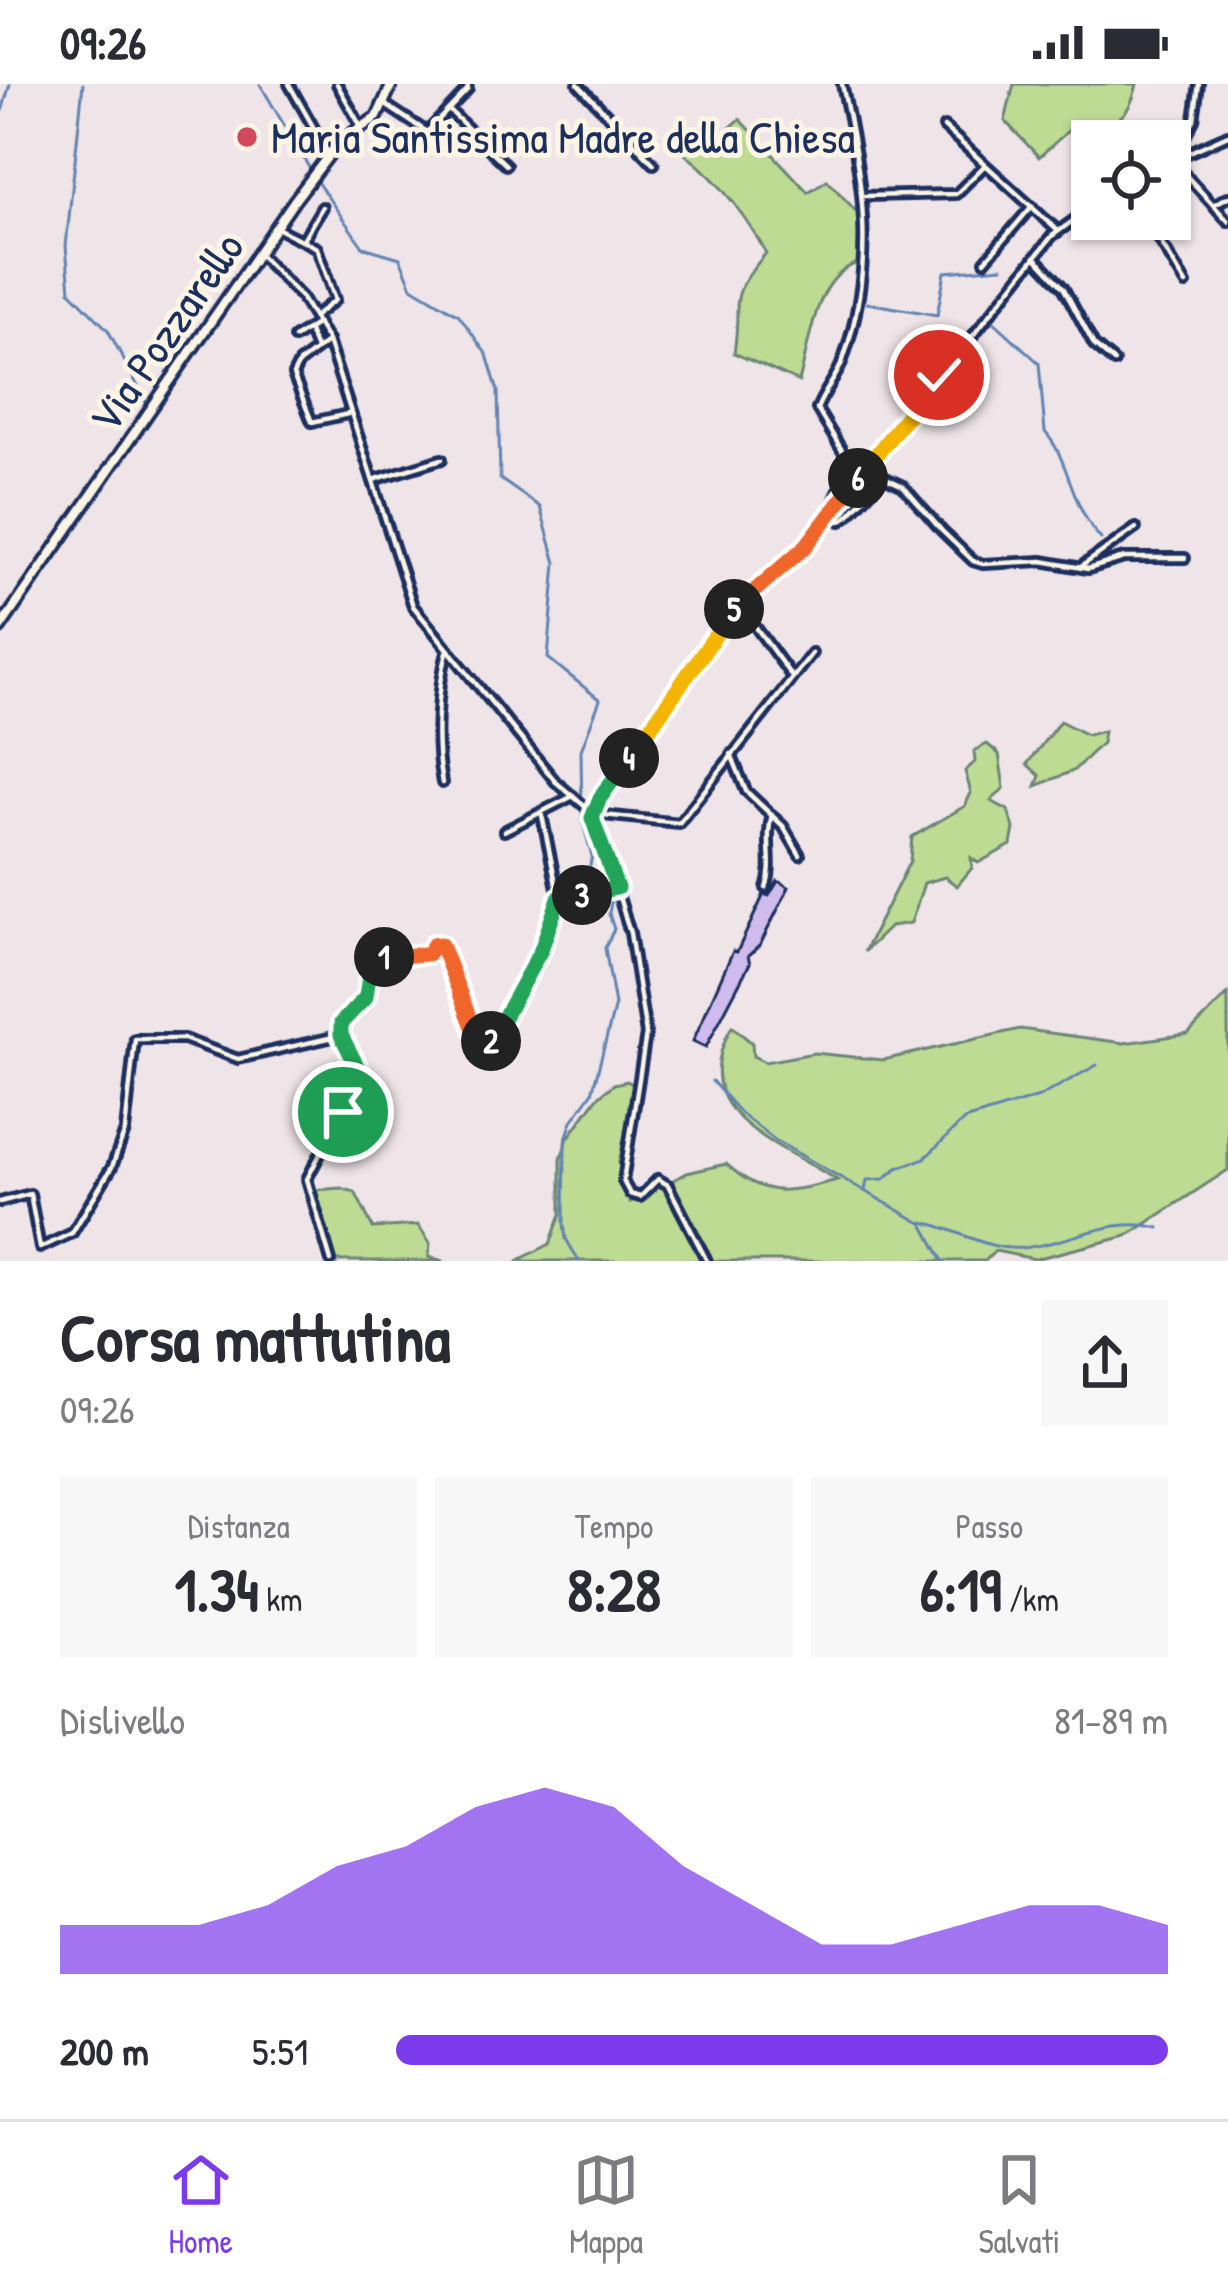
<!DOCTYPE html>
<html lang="it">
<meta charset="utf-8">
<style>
body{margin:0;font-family:"Patrick Hand",sans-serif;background:#f7f7f7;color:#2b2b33;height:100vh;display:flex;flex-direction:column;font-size:45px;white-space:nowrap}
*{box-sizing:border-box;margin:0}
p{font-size:39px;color:#7c7c81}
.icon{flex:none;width:66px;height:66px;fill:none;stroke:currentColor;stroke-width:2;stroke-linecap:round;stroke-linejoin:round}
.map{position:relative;height:1177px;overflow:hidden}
.drawer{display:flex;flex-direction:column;background:#fff;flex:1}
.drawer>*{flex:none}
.fabs{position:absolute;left:1071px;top:36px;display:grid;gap:24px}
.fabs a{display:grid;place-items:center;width:120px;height:120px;border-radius:0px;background:#fff;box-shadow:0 3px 9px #0004;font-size:60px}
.pin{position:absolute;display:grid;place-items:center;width:102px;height:102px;color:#fff;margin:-51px;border:6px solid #fff;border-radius:50%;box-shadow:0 3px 12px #0007}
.km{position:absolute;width:60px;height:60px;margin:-30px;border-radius:50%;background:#222;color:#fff;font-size:33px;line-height:60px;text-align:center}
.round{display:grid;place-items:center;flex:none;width:126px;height:126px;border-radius:0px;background:#f7f7f7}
.overview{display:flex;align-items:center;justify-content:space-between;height:204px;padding:0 60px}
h1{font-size:66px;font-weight:700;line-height:90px}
.metrics{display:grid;grid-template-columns:repeat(3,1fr);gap:18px;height:204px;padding:12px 60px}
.metrics div{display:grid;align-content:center;border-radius:0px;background:#f7f7f7;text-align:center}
.metrics b{font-size:60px;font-weight:700}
.metrics small{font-size:33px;font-weight:400}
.metrics p{font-size:33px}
.chart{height:336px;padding:24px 60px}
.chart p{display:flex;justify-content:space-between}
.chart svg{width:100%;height:216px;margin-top:12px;fill:#7c3aed;opacity:.7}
ul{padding:0 60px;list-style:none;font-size:39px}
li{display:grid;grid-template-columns:192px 144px 1fr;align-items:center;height:90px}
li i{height:30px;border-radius:15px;background:#7c3aed}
.status{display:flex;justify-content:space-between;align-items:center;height:84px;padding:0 60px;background:#fff;direction:ltr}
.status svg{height:33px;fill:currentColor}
.tab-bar{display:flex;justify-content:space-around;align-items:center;height:168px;border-top:3px solid #e1e1e2;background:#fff;font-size:33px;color:#7c7c81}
.tab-bar a{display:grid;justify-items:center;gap:6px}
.tab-bar .active{color:#7c3aed}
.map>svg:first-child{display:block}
</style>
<div class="status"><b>09:26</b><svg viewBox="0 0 49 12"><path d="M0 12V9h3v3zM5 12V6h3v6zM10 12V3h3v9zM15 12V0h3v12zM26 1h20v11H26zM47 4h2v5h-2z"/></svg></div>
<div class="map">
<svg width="1228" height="1177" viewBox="0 0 1228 1177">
<rect width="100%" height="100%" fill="#efe4e7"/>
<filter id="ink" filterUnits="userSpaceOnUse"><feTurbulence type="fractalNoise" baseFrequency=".00833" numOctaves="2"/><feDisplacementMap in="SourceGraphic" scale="24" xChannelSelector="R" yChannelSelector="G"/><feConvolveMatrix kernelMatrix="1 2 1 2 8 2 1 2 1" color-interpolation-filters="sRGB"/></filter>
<g filter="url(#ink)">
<g fill="#bedb93" stroke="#6c8578" stroke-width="3">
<path d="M1014 0H1137C1129 36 1114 44 1078 38L1039 73 1005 37Z"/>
<path d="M740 35 808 108 827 96 855 126 859 125 858 179C814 193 810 258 799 298L734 269C743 212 724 219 766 169 742 124 711 86 668 58L709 62Z"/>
<polygon points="1060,637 1087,651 1104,647 1102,659 1073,687 1036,702 1040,692 1027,680"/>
<polygon points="987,660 999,670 1004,704 991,717 1008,726 1014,744 1011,761 978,779 971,774 972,784 957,802 945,793 924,799 911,839 891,842 864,868 910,777 912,753 965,722 971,709 965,687 975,678 974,667"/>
<path d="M1228 910V1086L1127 1152 1035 1175 995 1167 985 1177H517L550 1160 561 1130V1074L568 1054 597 1014 614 1000 627 997 637 1003 619 1078 630 1118 687 1089 726 1080C766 1115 787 1109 837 1096 779 1059 682 1030 732 942L752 959 753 972 765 978 814 969 883 976 1020 945 1124 959 1188 950Z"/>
<polygon points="341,1104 355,1108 373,1144 418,1141 430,1159 429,1173 444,1177 334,1177 314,1106"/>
</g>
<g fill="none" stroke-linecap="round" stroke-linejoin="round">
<g stroke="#6284b2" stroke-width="3">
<polyline points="83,0 66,162 70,207 108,246 148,322"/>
<polyline points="260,0 311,87"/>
<polyline points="0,34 10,0"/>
<polyline points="315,95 363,163 400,174 412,203 459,231 487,271 498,307 500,395 540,423 556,479 548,574 600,616 581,666 582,736 592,772 589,786 611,817 609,830 614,845 605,864 615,921 592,1009 572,1037 565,1058 564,1140 566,1155 579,1177"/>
<polyline points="867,219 937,231 945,188 1002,183"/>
<path d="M990 234 1039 279 1045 348C1069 374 1070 421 1101 455"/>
<polyline points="712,997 740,1029 776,1057 923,1140 943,1177"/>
<polyline points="865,1107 867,1096 884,1095 897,1084 925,1074 964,1036 1039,1013 1097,981"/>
<path d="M923 1138C956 1144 986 1167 1022 1164 1069 1160 1112 1131 1159 1144"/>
</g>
</g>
<polygon fill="#d0bcec" stroke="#1b2f5e" stroke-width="3" points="778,797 789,803 760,861 748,872 750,879 706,963 693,957 733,867 737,868 764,810 769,812"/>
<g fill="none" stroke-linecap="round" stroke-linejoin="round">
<defs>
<g id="street">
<polyline points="289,0 328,69"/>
<polyline points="337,0 361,43"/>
<polyline points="578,0 654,80"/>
<path d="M842 0C863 98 877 178 843 276 837 293 824 307 817 325L849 378 828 434 841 437 848 432 884 393 903 402 942 447 973 477 983 480 1042 477 1088 485 1124 474H1185"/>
<polyline points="386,21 427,48 468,5 467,0"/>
<polyline points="450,27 506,81"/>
<polyline points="944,43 1057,146"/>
<polyline points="1228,51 1172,76 1228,137"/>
<polyline points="1174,73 1194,36 1199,0"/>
<polyline points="865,112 956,110 985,81"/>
<polyline points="1213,121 1228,113"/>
<polyline points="1147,135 1186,200"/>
<polyline points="277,144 317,164 335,216 315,232"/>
<polyline points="304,154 322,123"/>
<polyline points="260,171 301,213 328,257 413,522 556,698 594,730"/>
<polyline points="1035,173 1063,203 1094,261 1114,278"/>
<polyline points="985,177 1032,122"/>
<polyline points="308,245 316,265"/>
<polyline points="294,254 318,239"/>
<polyline points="328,257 299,279 293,291 312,338 348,330"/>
<polyline points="373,396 442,375"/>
<polyline points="1082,482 1136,444"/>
<polyline points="739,520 792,593"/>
<polyline points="731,670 746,707 783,742 800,771"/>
<path d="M442 699C434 659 437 608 447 568"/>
<polyline points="594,730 679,739 812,569"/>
<polyline points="542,731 559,814"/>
<polyline points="504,747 573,712"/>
<path d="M766 804C775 780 764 756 772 731"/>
<polyline points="559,814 598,811 617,804"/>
<polyline points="342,951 343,934 366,913 373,881 387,871 429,870 437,859 444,866 477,953 488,959 541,866 559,814"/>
<polyline points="0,1118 30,1110 40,1164 72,1149 112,1083 125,1047 135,955 184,955 238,975 342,951"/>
<polyline points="331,1177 307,1095 360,994 342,951"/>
<polyline points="707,1177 668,1101 658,1095 640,1113 630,1110 623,1097 646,950 630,849 594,730 674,606 739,519 811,456 1052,152 1092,123"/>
</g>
<polyline id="secondary" points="0,544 294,117 338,59 377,33 392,0"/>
</defs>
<use href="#street" stroke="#1b2f5e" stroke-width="14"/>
<use href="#secondary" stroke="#1b2f5e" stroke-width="16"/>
<use href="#street" stroke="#fcf5e5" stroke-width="4.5"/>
<use href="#secondary" stroke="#fcf5e5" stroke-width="8"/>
</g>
</g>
<g fill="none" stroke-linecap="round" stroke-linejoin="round" filter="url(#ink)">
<defs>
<polyline id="split-1" points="343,1028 361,990 341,951 341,939 366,913 370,885 384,873"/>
<polyline id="split-2" points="384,873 428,870 434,860 441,861 477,953 485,961 491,957"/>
<polyline id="split-3" points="491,957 541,866 559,814 582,811"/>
<polyline id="split-4" points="582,811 617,804 592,734 600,714 629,674"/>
<polyline id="split-5" points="629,674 734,525"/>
<polyline id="split-6" points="734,525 806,462 858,394"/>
<polyline id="split-7" points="858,394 939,291"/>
</defs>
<use href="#split-1" stroke="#fff" stroke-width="24"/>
<use href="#split-2" stroke="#fff" stroke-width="24"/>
<use href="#split-3" stroke="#fff" stroke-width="24"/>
<use href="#split-4" stroke="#fff" stroke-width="24"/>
<use href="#split-5" stroke="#fff" stroke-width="24"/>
<use href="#split-6" stroke="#fff" stroke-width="24"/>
<use href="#split-7" stroke="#fff" stroke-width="24"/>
<use href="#split-1" stroke="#22a559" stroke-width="15"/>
<use href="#split-2" stroke="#f0652b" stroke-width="15"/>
<use href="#split-3" stroke="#22a559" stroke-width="15"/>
<use href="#split-4" stroke="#22a559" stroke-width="15"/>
<use href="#split-5" stroke="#f5b400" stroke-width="15"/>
<use href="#split-6" stroke="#f0652b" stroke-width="15"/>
<use href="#split-7" stroke="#f5b400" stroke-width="15"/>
</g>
<circle fill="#d1495b" stroke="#fcf5e5" stroke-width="4.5" cx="247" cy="53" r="12"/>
<g text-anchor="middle" stroke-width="10" stroke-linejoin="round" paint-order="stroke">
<g font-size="45" fill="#1b2f5e" stroke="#fcf5e5" text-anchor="start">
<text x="271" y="69">Maria Santissima Madre della Chiesa</text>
</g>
<g font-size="45" fill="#1b2f5e" stroke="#fcf5e5">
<text transform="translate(166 248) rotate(-55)" y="16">Via Pozzarello</text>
</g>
</g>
</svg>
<div class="fabs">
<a><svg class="icon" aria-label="locate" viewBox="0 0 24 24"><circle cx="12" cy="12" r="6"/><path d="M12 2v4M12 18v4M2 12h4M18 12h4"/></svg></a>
</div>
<div class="pin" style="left:343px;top:1028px;background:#1e9e55"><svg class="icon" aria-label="arrive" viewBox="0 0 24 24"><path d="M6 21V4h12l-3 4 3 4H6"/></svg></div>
<div class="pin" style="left:939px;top:291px;background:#d93025"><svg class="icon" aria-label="check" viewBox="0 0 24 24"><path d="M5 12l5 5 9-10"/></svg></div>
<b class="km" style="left:384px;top:873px">1</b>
<b class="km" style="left:491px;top:957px">2</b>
<b class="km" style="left:582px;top:811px">3</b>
<b class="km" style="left:629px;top:674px">4</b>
<b class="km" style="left:734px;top:525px">5</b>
<b class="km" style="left:858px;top:394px">6</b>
</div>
<section class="drawer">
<div class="overview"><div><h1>Corsa mattutina</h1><p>09:26</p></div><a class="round"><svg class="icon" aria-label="share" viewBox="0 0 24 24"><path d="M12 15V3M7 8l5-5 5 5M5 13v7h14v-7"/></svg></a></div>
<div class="metrics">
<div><p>Distanza</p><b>1.34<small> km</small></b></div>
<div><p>Tempo</p><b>8:28</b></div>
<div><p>Passo</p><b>6:19<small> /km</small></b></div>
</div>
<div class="chart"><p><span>Dislivello</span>81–89 m</p>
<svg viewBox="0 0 160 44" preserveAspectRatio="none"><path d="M0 44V34L10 34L20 34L30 30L40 22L50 18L60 10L70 6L80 10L90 22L100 30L110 38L120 38L130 34L140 30L150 30L160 34V44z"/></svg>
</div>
<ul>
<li><b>200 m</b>5:51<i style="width:100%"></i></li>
</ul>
</section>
<nav class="tab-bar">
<a class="active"><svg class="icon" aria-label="home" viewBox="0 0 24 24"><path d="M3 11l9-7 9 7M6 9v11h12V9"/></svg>Home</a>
<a><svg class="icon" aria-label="map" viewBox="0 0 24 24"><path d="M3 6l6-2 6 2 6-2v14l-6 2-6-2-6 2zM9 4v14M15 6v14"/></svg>Mappa</a>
<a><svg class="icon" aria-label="saved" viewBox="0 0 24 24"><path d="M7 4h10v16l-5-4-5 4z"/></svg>Salvati</a>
</nav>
